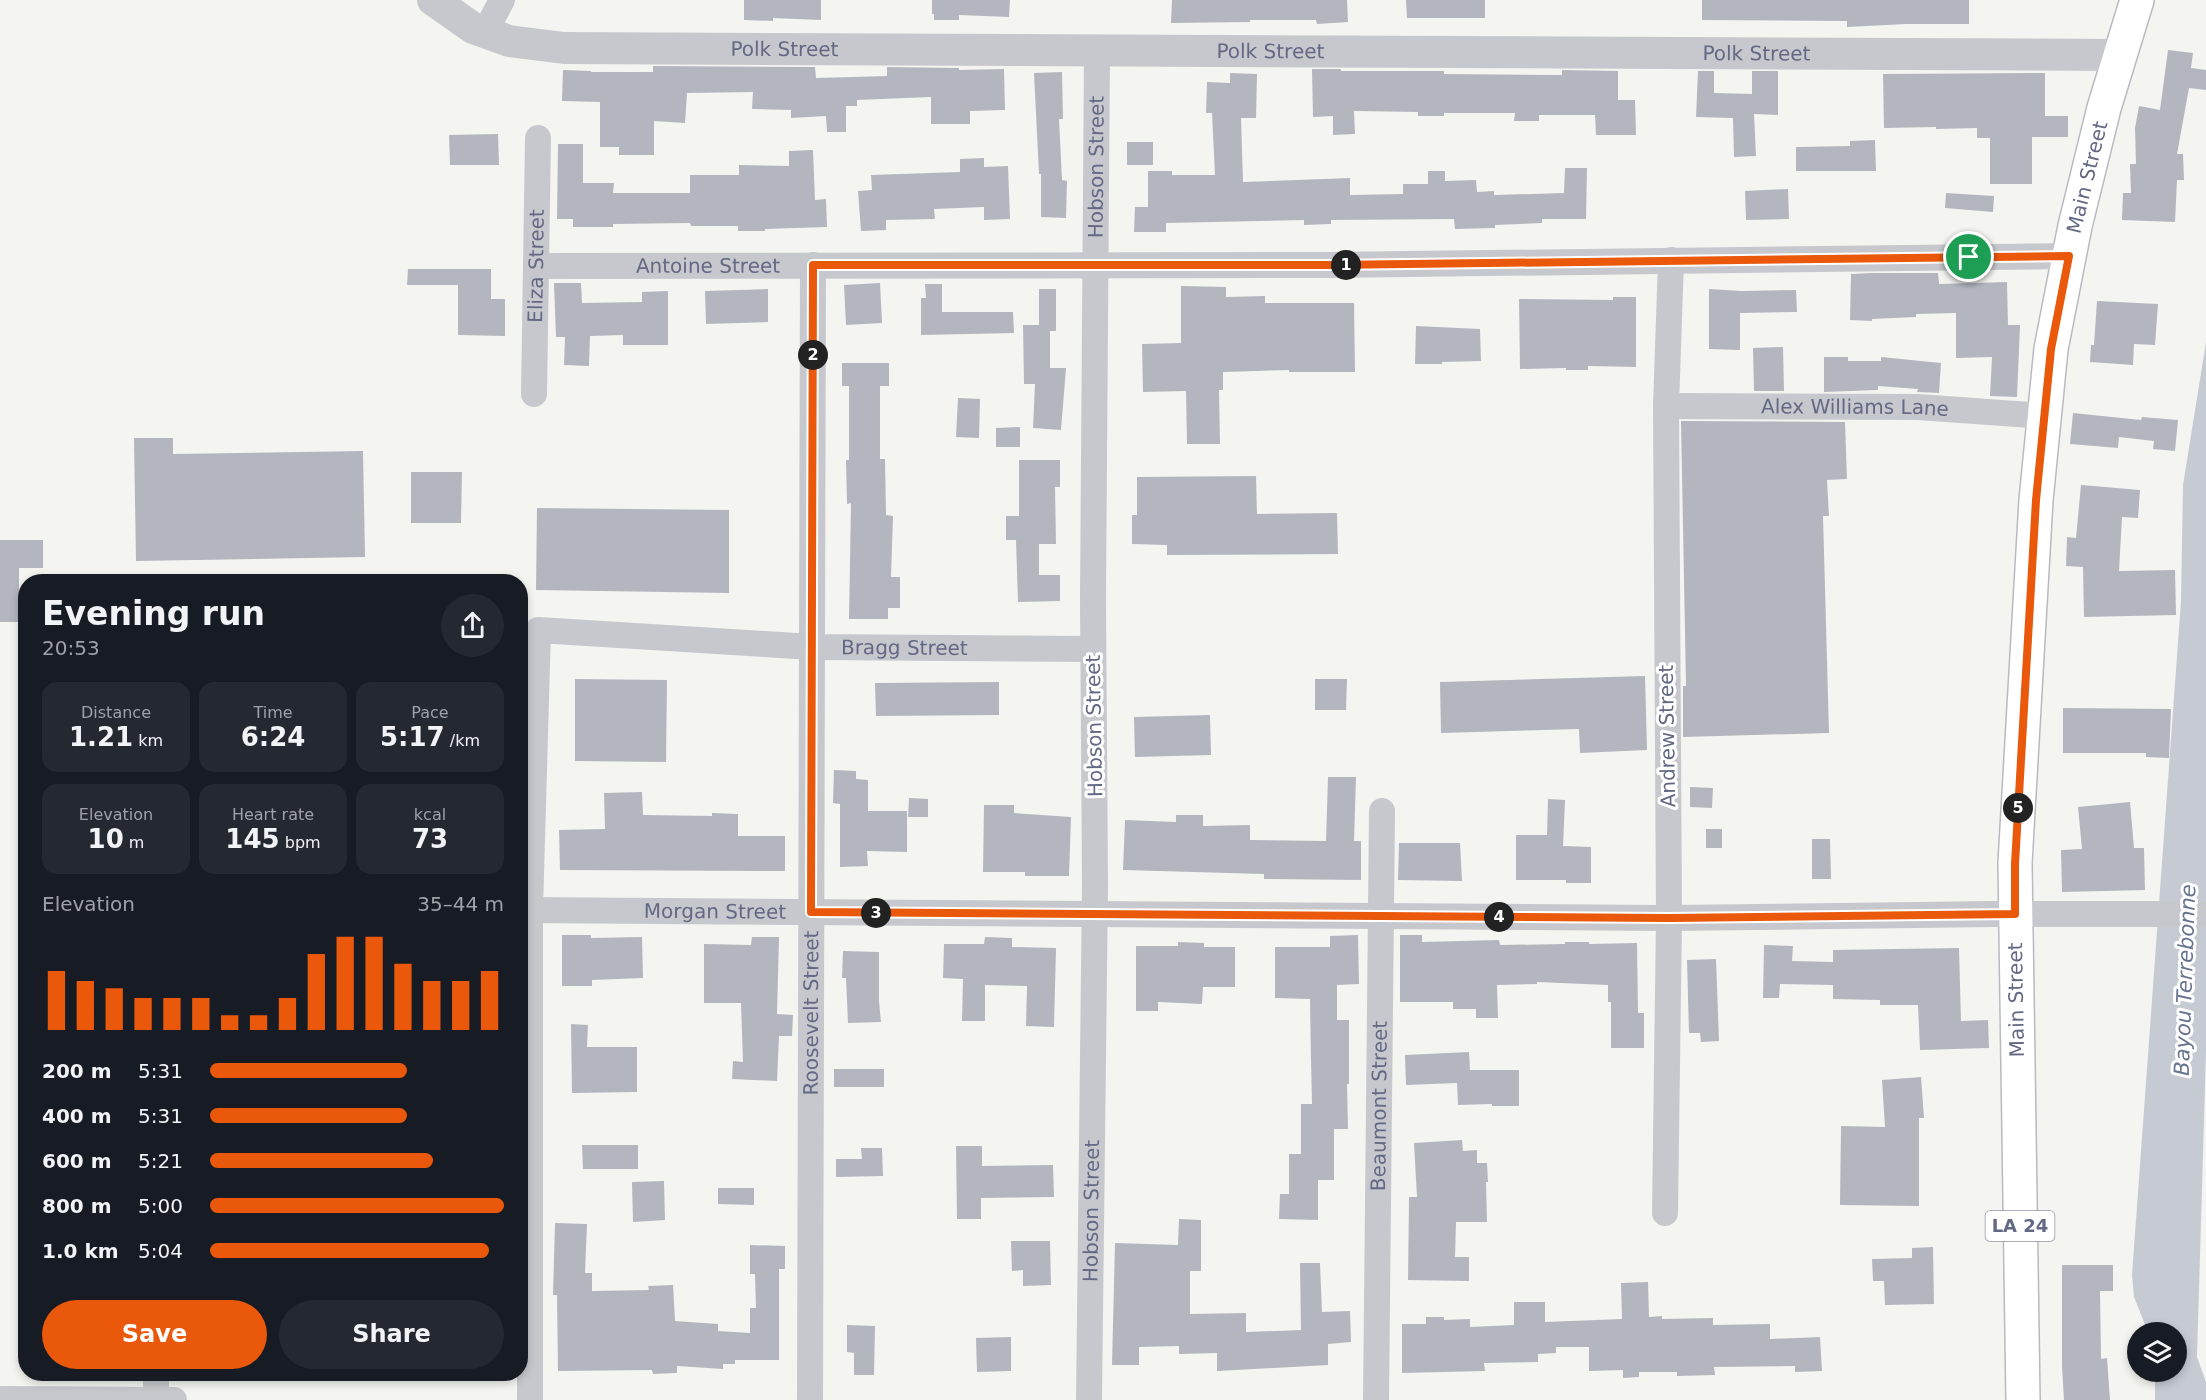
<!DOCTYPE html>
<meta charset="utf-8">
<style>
body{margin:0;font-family:"DejaVu Sans",sans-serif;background:#242831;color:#f1f3f6;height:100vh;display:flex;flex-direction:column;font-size:22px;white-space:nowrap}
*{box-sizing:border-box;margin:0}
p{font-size:20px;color:#9ea1a6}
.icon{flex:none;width:33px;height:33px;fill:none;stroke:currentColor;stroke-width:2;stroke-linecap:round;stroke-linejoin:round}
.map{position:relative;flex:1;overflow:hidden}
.sheet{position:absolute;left:18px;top:574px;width:510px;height:807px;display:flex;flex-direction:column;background:#171b24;border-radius:24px;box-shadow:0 3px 9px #0003}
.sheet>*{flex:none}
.buttons{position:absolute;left:2127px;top:1322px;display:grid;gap:12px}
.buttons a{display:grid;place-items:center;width:60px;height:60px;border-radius:50%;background:#171b24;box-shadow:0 3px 9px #0003;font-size:30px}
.pin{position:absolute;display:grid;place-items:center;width:51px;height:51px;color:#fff;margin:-26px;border:3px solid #fff;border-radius:50%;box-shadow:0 2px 6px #0007}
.km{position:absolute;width:30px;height:30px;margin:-15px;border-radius:50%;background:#222;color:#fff;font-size:16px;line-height:30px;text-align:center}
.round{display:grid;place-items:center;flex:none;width:63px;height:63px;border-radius:32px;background:#242831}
.overview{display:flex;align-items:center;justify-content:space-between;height:102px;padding:0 24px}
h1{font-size:33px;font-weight:600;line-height:45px}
.stats{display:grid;grid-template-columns:repeat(3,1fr);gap:9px;height:102px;padding:6px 24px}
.stats div{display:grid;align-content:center;border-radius:15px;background:#242831;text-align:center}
.stats b{font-size:26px;font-weight:600}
.stats small{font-size:16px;font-weight:400}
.stats p{font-size:16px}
.chart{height:168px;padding:12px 24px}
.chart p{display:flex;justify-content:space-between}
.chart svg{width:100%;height:108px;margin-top:6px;stroke:#ea580c;stroke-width:6}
.action{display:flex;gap:12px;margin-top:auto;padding:12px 24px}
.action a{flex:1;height:69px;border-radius:36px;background:#ea580c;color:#fff;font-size:24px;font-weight:600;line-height:69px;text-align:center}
.action a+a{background:#242831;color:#f1f3f6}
ul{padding:0 24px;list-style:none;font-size:20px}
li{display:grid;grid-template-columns:96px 72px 1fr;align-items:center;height:45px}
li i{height:15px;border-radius:8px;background:#ea580c}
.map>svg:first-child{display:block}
</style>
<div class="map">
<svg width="2206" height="1400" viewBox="0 0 2206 1400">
<rect width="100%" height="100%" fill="#f4f5f1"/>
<polygon fill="#c6cad3" points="2206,342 2206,1053 2197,1357 2206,1382 2206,1400 2155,1400 2155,1371 2176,1371 2176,1332 2148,1332 2134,1297 2132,1275 2181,601 2183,485"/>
<g fill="#b3b6bf">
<polygon points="744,0 821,0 821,20 773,18 773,21 744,20"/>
<polygon points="932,0 1010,0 1009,17 959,15 959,20 934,20 934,14 932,14"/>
<polygon points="1172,0 1347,0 1348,22 1317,24 1316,20 1250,20 1250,22 1171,23"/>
<polygon points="1406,0 1485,0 1485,18 1407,18"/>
<polygon points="1702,0 1969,0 1969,24 1906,24 1847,27 1847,21 1702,20"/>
<polygon points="2168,50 2193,53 2191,68 2206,70 2206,90 2189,88 2177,154 2183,154 2184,180 2177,180 2175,222 2122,220 2123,193 2131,193 2130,164 2136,164 2135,128 2139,106 2160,110"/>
<polygon points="653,66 815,67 816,78 887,76 887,67 959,68 959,70 1004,69 1005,110 970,111 970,124 931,124 931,97 857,100 857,106 846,106 846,132 827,132 826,116 791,118 791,110 752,109 753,92 687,93 685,123 654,121 654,155 619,155 619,147 600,147 600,102 562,101 563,70 591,71 591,72 653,72"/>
<polygon points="1312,69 1341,69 1341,71 1444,71 1444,74 1562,75 1562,70 1618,71 1618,100 1635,100 1636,135 1596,135 1595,115 1539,115 1539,121 1514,121 1515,113 1444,113 1444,116 1418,116 1418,112 1354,111 1355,134 1333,135 1333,116 1313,117"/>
<polygon points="1698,71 1714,71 1714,93 1752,94 1752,71 1778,71 1778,115 1754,114 1756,156 1734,157 1733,118 1696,117"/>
<polygon points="1062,72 1063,119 1059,119 1062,180 1067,181 1066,218 1041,217 1041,174 1039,174 1034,73"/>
<polygon points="1230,73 1257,74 1256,118 1241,118 1243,182 1350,178 1350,195 1403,194 1403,184 1428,184 1428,171 1445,171 1445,181 1476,180 1477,192 1494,191 1494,195 1564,193 1565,168 1587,168 1586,219 1542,219 1542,223 1495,225 1495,228 1455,229 1454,219 1331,220 1331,224 1304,225 1304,220 1166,223 1166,232 1134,232 1135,207 1148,207 1148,171 1172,171 1172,175 1215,175 1212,113 1206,113 1207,82 1230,83"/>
<polygon points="2045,73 2045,116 2068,116 2068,137 2032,137 2032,184 1990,184 1990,138 1977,138 1977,128 1936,129 1936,127 1884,128 1883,74"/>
<polygon points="498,134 499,165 450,165 449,135"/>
<polygon points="1875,140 1876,171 1796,171 1796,147 1850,146 1850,141"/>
<rect x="1127" y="142" width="26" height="23"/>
<polygon points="558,144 583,144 583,183 614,183 613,193 690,193 690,175 739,175 739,165 789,166 789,151 813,150 815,200 826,199 827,227 765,229 765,231 738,231 738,226 691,226 690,223 613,224 613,227 573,227 573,219 557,219"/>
<polygon points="984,158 984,167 1008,166 1010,219 984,220 984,207 934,209 935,219 886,220 886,230 861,231 858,191 872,190 871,175 960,172 960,159"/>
<polygon points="1788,189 1789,219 1746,220 1745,191"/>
<polygon points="1946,193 1994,196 1993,212 1945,208"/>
<polygon points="408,269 491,269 491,299 505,299 505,336 458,335 458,285 407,285"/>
<polygon points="1872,273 1938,273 1939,284 2007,282 2008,325 2020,325 2017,397 1990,396 1992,357 1956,358 1956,313 1916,314 1916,317 1872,319 1872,321 1850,320 1851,274"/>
<polygon points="554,283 581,283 582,303 642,302 642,292 668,291 668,345 623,345 623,335 590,336 589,366 564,365 565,337 556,337"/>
<polygon points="880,283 882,323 846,325 844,285"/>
<polygon points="925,284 942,284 942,312 1013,312 1014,333 921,335 921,298 926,298"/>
<polygon points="1181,286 1226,287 1226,297 1265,296 1265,303 1354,303 1355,372 1289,372 1289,370 1223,372 1223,390 1219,390 1220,444 1187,444 1186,391 1143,392 1142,344 1181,343"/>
<polygon points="768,289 768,322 706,324 705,291"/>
<polygon points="1039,289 1056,289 1056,331 1050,331 1050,368 1066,368 1061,430 1033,428 1035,384 1024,384 1023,325 1039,325"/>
<polygon points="1709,289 1741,291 1796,290 1797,312 1740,313 1740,350 1709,349"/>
<polygon points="1613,297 1636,297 1636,367 1588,366 1588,370 1566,370 1566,368 1520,369 1519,299 1613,300"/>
<polygon points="2097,301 2158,304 2155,345 2134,344 2133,365 2090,362 2091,345 2094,345"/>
<polygon points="1416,326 1480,329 1481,361 1442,362 1442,364 1415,364"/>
<polygon points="1783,347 1784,391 1754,391 1753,348"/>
<polygon points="1824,357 1848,357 1848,361 1881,361 1881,357 1941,363 1939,393 1917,392 1918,389 1878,386 1878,390 1824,392"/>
<polygon points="842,363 889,363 889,386 880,386 880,459 885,459 886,515 893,516 891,577 900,577 900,608 888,608 888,619 849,619 851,503 847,504 846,460 849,460 849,386 842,386"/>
<polygon points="958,398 980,399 979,438 956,437"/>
<polygon points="2073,413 2141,420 2142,417 2178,420 2175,451 2153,449 2154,441 2119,437 2118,448 2070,444"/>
<polygon points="1681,421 1845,422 1847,479 1827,480 1829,516 1823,516 1829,733 1683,737 1683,686 1686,686"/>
<polygon points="1020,427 1020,447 996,447 996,428"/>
<polygon points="134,438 173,438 173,454 363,451 365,557 136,561"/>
<polygon points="1019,460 1060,460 1060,487 1055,487 1056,544 1039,544 1039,575 1060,575 1060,601 1018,602 1016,540 1006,540 1006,516 1019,516"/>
<polygon points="411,472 462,472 461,523 411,523"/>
<polygon points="1256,476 1257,514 1337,513 1338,554 1167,555 1167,545 1132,544 1132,515 1137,515 1137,477"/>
<polygon points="2081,485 2140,490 2138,518 2122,517 2119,571 2175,570 2176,615 2084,617 2083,567 2066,566 2067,537 2076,538"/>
<polygon points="537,508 729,510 729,593 536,590"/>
<polygon points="0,540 43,540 43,568 19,568 19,622 0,622"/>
<polygon points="1645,676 1647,750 1580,753 1579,729 1441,733 1440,682"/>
<polygon points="575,679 667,680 666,762 575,761"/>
<polygon points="1315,679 1347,679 1346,710 1315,710"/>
<polygon points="999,682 999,715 876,716 875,683"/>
<polygon points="2063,708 2171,709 2169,758 2146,757 2146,753 2063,753"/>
<polygon points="1210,715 1211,755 1135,757 1134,717"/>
<polygon points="834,770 856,771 856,779 868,780 868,811 907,811 907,852 867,851 868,866 840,867 840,804 833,803"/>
<polygon points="1328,777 1356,777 1354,841 1361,841 1361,880 1264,879 1264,874 1123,870 1125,820 1176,822 1176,815 1203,815 1203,826 1250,825 1250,840 1326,841"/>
<polygon points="1690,787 1713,788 1712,808 1690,807"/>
<polygon points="642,792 643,815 712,816 712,813 738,814 738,836 785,836 785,871 560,870 559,830 605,829 604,793"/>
<polygon points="909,798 928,799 928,817 908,817"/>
<polygon points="1548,799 1565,800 1563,846 1591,847 1591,883 1566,883 1566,880 1516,880 1516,835 1547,835"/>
<polygon points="2130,802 2134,848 2144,848 2145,890 2062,892 2061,850 2082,849 2078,807"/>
<polygon points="984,805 1014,805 1014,813 1071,817 1069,876 1025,876 1025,872 983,872"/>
<rect x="1706" y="829" width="16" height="19"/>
<polygon points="1812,839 1830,839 1831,879 1812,879"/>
<polygon points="1399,843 1460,843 1462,881 1398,880"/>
<polygon points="562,935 591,935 591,938 642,937 643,978 592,980 592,986 562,986"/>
<polygon points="1358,935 1359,984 1337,985 1337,1020 1349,1020 1349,1084 1347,1084 1348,1129 1334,1129 1334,1180 1318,1180 1318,1220 1279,1219 1280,1194 1289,1194 1289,1154 1301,1154 1301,1104 1312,1104 1311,1060 1310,999 1275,998 1275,947 1330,947 1330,936"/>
<polygon points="1400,935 1422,935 1422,942 1499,940 1500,945 1565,944 1565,942 1589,942 1589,944 1637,943 1638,1013 1644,1013 1644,1048 1611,1048 1611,1002 1608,1002 1608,985 1537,982 1537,984 1497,985 1498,1018 1476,1018 1476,1009 1453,1009 1453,1002 1400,1002"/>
<polygon points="752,937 779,937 777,1014 793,1015 792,1036 779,1036 777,1081 732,1079 733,1061 743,1062 741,1003 704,1003 704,944 751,945"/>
<polygon points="985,937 1012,938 1012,947 1056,948 1054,1027 1026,1026 1027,986 985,985 985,1021 962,1021 963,979 943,978 944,944 984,944"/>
<polygon points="1178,942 1204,943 1204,947 1235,947 1235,987 1203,987 1202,1004 1158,1002 1158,1011 1136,1011 1136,946 1178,946"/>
<polygon points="1764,945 1793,946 1792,961 1833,962 1833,950 1959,948 1961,1021 1988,1020 1989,1048 1920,1050 1918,1005 1880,1005 1880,1000 1833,999 1833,985 1780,984 1779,998 1763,998"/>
<polygon points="843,951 879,952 879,1001 881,1022 848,1023 846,978 842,978"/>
<polygon points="1716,959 1719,1041 1701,1042 1700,1033 1689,1033 1687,960"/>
<polygon points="571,1024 588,1025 587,1047 637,1047 637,1092 572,1093"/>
<polygon points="1469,1052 1470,1070 1519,1070 1519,1106 1492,1106 1492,1104 1458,1105 1457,1083 1406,1085 1405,1055"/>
<rect x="834" y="1069" width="50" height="18"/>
<polygon points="1921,1077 1924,1118 1919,1118 1919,1206 1840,1205 1841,1126 1885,1127 1882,1080"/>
<polygon points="1462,1140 1463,1151 1477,1150 1477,1163 1487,1163 1488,1182 1486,1182 1487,1222 1456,1222 1455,1257 1469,1257 1469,1281 1408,1280 1409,1197 1417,1197 1414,1143"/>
<polygon points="582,1145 638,1145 638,1169 583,1169"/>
<polygon points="956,1146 982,1146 982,1166 1053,1165 1054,1197 981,1198 981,1219 957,1219"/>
<polygon points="861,1148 882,1148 883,1176 836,1177 836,1159 862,1159"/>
<polygon points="664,1181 665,1220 633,1222 632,1182"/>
<polygon points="718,1188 754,1188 754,1205 718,1204"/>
<polygon points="1179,1219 1201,1220 1201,1271 1190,1271 1190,1314 1246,1313 1246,1332 1301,1330 1300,1263 1320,1263 1322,1312 1350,1311 1351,1342 1328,1344 1328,1365 1217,1371 1217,1353 1179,1354 1179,1346 1139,1347 1139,1365 1112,1365 1115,1243 1178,1245"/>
<polygon points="555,1223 587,1224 585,1273 592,1273 592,1291 649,1290 648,1286 673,1285 675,1321 718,1324 718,1331 750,1333 750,1308 756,1308 755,1274 750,1274 750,1245 785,1246 785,1269 779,1269 779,1360 735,1360 735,1364 723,1364 723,1369 677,1366 677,1373 653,1374 652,1370 558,1371 557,1295 553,1295"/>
<polygon points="1011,1241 1050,1241 1051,1285 1023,1286 1023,1270 1012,1271"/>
<polygon points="1933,1247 1934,1304 1885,1305 1884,1281 1873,1281 1872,1259 1912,1258 1912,1248"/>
<polygon points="2062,1265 2113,1265 2113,1291 2100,1291 2101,1359 2107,1358 2110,1400 2064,1400 2062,1366"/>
<polygon points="1648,1282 1649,1317 1662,1316 1662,1319 1713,1318 1713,1325 1770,1324 1770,1339 1820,1337 1822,1371 1795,1372 1795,1366 1714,1367 1715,1375 1677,1376 1677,1372 1639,1372 1639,1377 1623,1378 1623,1370 1589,1371 1589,1347 1556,1347 1556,1353 1538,1354 1538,1362 1484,1363 1485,1371 1402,1373 1402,1324 1426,1324 1426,1317 1444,1317 1444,1320 1470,1319 1470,1327 1514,1325 1514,1302 1545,1302 1545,1322 1622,1319 1621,1283"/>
<polygon points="847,1325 875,1326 874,1375 854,1375 854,1353 847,1352"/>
<polygon points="1011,1337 1011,1371 977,1372 976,1338"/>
</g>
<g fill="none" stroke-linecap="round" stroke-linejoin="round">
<defs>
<g id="primary">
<path id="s10" d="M2023 1400 2015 863 2036 500 2051 349 2075 226 2104 108 2137 0"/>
</g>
</defs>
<use href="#primary" stroke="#b9bac0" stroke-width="36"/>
<g stroke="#c7c8cd" stroke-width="26">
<polyline points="485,32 502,0"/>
<path id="s1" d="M536 266 1329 265 2069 256"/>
<path id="s2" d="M534 394 538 138"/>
<path id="s3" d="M1666 406 1918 407 2044 416"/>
<path id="s4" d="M520 910 1669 918 1994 914H2206"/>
<polyline points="1665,1213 1669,918 1666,406 1671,260"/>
<polyline points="0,1399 174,1400"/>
<polyline points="156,1400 156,1374"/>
<path id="s5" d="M530 1400V910L538 630 812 647 1093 649"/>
<path id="s6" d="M810 1400 813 265"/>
<path id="s7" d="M1089 1400 1095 885 1093 599 1097 51"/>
<path id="s8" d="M1376 1400 1382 811"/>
</g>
<path stroke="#c7c8cd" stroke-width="32" id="s9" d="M433 0 473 28 509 41 564 48 2120 55"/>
<use href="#primary" stroke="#fff" stroke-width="33"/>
</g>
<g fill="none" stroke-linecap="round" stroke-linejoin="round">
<defs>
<polygon id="route" points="2069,256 2051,349 2036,500 2015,864 2015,914 1669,918 811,912 813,265 1329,265"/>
</defs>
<use href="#route" stroke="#fff" stroke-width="12"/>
<use href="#route" stroke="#ea580c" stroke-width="8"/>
</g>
<g text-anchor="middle" stroke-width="6" stroke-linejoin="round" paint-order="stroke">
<rect fill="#fff" stroke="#9295a9" stroke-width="1.5" x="1985.5" y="1211" width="69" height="30" rx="4.5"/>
<g font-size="18" font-weight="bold" fill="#636884">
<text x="2020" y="1232">LA 24</text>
</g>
<g font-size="20" fill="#636884" stroke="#fff">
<text dy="7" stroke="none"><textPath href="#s9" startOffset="363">Polk Street</textPath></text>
<text dy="7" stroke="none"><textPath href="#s9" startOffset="849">Polk Street</textPath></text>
<text dy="7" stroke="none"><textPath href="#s9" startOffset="1335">Polk Street</textPath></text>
<text dy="7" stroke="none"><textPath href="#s7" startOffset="1233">Hobson Street</textPath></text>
<text dy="7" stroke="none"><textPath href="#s10" startOffset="1228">Main Street</textPath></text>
<text dy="7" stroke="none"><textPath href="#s1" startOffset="172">Antoine Street</textPath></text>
<text dy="7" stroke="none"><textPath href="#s2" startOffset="128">Eliza Street</textPath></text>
<text dy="7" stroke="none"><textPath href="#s3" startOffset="189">Alex Williams Lane</textPath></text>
<text dy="7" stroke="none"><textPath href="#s5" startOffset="1137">Bragg Street</textPath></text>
<text transform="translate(1094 726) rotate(-91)" y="7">Hobson Street</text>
<text transform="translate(1667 736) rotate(-91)" y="7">Andrew Street</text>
<text dy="7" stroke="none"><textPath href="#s4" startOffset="195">Morgan Street</textPath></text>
<text transform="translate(2016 1000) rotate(-91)" y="7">Main Street</text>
<text dy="7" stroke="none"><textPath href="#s6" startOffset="387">Roosevelt Street</textPath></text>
<text dy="7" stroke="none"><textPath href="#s8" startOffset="294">Beaumont Street</textPath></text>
<text dy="7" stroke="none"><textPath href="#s7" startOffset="189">Hobson Street</textPath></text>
</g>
<g font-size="21" font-style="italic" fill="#68748f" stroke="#fff">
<text transform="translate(2185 980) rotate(-88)" y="7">Bayou Terrebonne</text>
</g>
</g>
</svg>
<div class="buttons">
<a><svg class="icon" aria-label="layers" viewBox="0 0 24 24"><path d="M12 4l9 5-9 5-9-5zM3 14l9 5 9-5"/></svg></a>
</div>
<div class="pin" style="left:1969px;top:257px;background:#1e9e55"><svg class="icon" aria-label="arrive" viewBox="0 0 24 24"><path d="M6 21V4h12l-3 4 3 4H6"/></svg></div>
<b class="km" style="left:1346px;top:265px">1</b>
<b class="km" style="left:813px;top:355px">2</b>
<b class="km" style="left:876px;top:913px">3</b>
<b class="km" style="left:1499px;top:917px">4</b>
<b class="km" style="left:2018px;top:808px">5</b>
<section class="sheet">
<div class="overview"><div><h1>Evening run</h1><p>20:53</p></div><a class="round"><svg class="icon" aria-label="share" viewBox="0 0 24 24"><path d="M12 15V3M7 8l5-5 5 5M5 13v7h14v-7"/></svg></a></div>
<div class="stats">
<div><p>Distance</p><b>1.21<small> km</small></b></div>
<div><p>Time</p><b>6:24</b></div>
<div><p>Pace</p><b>5:17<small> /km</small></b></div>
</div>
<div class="stats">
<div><p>Elevation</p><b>10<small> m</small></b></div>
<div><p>Heart rate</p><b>145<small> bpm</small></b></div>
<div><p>kcal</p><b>73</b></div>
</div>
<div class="chart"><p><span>Elevation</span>35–44 m</p>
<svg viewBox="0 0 160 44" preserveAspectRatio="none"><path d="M5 44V20M15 44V24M25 44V27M35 44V31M45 44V31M55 44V31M65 44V38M75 44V38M85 44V31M95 44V13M105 44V6M115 44V6M125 44V17M135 44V24M145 44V24M155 44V20"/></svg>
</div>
<ul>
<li><b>200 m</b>5:31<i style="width:67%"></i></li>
<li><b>400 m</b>5:31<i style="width:67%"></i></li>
<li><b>600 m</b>5:21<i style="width:76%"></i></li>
<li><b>800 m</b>5:00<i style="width:100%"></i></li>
<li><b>1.0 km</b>5:04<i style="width:95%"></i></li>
</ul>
<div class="action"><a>Save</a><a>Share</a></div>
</section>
</div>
